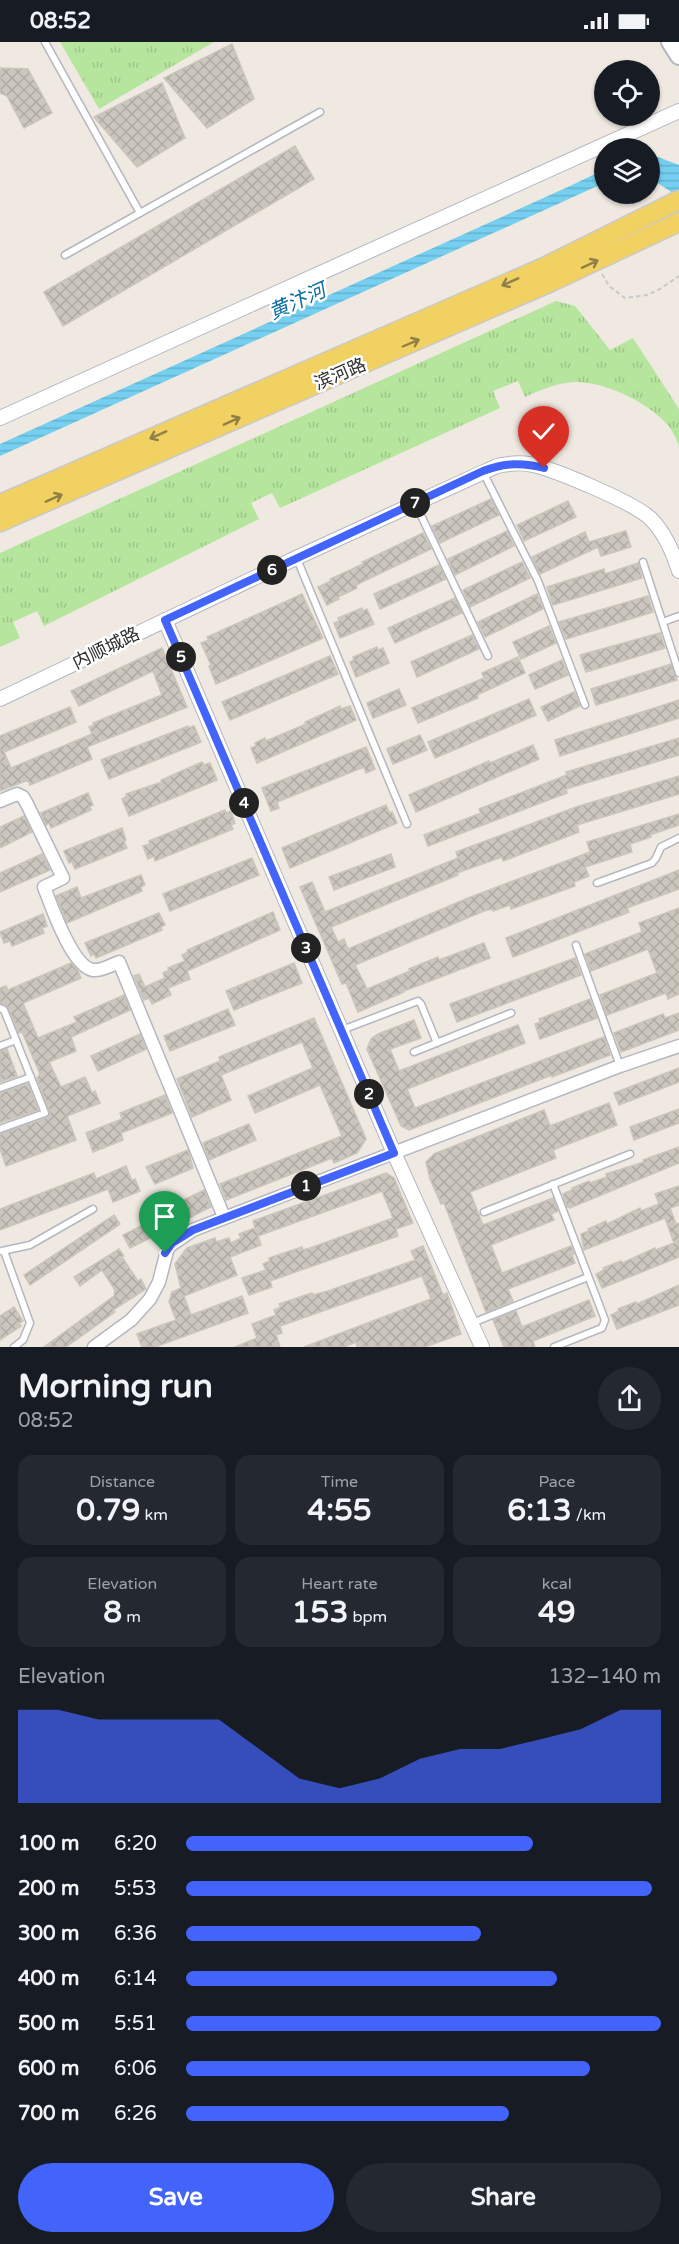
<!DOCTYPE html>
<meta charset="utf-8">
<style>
body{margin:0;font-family:"Varela Round","Noto Sans SC",sans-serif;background:#242831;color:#f1f3f6;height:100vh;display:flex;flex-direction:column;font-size:22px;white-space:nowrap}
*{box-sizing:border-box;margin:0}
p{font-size:20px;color:#9ea1a6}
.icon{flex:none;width:33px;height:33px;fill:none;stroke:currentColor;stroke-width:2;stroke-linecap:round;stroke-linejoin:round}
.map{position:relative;height:1305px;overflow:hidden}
.side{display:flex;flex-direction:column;background:#171b24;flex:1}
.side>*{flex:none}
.buttons{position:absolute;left:594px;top:18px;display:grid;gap:12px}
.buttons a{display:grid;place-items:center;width:66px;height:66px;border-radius:50%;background:#171b24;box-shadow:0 2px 4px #0004;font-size:30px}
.pin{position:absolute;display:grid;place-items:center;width:51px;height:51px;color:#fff;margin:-62px -26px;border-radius:50% 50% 50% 0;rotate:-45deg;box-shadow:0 0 6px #0007}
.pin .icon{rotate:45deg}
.km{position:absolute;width:30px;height:30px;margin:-15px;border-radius:50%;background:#222;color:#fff;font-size:16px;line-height:30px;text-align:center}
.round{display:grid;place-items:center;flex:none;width:63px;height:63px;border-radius:32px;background:#242831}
.summary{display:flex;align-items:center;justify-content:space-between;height:102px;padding:0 18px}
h1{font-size:33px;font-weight:700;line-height:45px}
.figures{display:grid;grid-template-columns:repeat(3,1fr);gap:9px;height:102px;padding:6px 18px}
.figures div{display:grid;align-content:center;border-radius:15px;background:#242831;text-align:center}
.figures b{font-size:30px;font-weight:700}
.figures small{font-size:16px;font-weight:400}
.figures p{font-size:16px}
.chart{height:168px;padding:12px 18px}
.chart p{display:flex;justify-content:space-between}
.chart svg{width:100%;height:108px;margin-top:6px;fill:#4264fb;opacity:.7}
.cta{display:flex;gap:12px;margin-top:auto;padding:12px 18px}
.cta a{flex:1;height:69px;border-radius:36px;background:#4264fb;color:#fff;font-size:24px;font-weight:700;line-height:69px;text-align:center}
.cta a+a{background:#242831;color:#f1f3f6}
ul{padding:0 18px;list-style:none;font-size:20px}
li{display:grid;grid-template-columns:96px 72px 1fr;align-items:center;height:45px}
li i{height:15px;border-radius:8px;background:#4264fb}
.status{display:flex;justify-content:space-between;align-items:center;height:42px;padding:0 30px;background:#171b24;direction:ltr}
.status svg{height:16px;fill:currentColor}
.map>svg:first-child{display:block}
</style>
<div class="status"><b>08:52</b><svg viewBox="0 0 49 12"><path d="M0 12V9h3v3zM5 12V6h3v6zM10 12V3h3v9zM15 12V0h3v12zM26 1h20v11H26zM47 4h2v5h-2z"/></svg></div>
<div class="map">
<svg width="679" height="1305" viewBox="0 0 679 1305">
<defs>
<pattern id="grass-tufts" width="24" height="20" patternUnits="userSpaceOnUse" patternTransform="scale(1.5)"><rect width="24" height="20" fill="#b6e59e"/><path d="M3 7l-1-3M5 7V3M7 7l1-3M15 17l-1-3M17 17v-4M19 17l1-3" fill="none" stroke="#9dc588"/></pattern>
<pattern id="water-rules" width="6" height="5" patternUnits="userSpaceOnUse" patternTransform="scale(1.5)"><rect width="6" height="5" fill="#75cff0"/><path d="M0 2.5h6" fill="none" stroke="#66b2ce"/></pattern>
<pattern id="building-cross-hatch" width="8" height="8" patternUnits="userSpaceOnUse" patternTransform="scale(1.5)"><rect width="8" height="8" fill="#cbc7bf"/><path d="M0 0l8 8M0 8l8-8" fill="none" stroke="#afaba4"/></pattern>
</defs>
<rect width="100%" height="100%" fill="#efe9e1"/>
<g fill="url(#grass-tufts)">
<polygon points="60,0 214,0 99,67"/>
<path d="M556 259 575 264 610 308 633 296 679 367V404C676 396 672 387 665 380 645 359 603 339 574 340 557 341 540 348 525 355L518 339 493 349 500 366 280 466 272 451 251 461 259 477 52 580 44 584 37 569 13 580 20 596 0 605V511Z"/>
</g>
<g fill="url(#water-rules)">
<polygon points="650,112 679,123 679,155 656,140 650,137"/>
<polygon points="604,117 604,141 0,414 0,402 570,144 595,132"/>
</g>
<g fill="url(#building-cross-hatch)" stroke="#cbc5ba" stroke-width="1.5">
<polygon points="232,2 254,57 207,86 164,36"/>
<polygon points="0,26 28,27 52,71 24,86 7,54 0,51"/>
<polygon points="162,41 185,96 137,125 94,75"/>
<polygon points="295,104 314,137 63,284 44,250"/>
<polygon points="491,457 499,473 440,501 432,484"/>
<polygon points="568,459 576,475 524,499 517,483"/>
<polygon points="507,489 514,504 455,533 448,517"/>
<polygon points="626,489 631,505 601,514 598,505 540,532 532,515 585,490 589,500"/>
<polygon points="423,491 431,507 356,543 357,546 338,555 339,557 327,563 318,545 331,539 330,537 363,522 362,520"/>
<polygon points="522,520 530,536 470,565 463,548"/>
<polygon points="638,521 642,536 553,563 547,545 604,527 605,532"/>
<polygon points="439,523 446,537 380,567 374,552"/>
<polygon points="302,552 323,596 216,642 209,624 211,623 201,601 209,598 207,595"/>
<polygon points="537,552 543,567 485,595 478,580"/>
<polygon points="648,554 653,570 566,597 559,580"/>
<polygon points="455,556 462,571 395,601 388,586"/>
<polygon points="362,566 363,569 367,567 374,582 340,596 334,581 339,579 338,576"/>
<polygon points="549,584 556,601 521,617 513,600"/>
<polygon points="660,591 665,606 586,630 580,613"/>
<polygon points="472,593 479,607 417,635 411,620"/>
<polygon points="377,605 378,608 383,606 389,621 356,635 350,620 354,618 353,615"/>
<polygon points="162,606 187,665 87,705 92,717 30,743 28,738 0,749 0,694 70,665 76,680 4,710 11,726 92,692 89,685 94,683 93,681 162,653 153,629 79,664 71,649"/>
<polygon points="330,614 338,632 230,678 222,660"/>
<polygon points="518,615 525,631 477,653 478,656 418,681 412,666 484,636 482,631"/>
<polygon points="562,618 568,633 535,647 529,633"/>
<polygon points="671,622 677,638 596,663 591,647"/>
<polygon points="399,647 406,663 373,676 367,661"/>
<polygon points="574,650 580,664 548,679 541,665"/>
<polygon points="529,657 536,673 435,716 428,700"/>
<polygon points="679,658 679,676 560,714 555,698"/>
<polygon points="340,664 341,667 350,664 356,678 257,721 251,706 256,704 255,701 265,696 266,699 306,682 305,680"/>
<polygon points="188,684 188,686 194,684 201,700 109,737 101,718"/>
<polygon points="420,693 427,708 393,722 387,707"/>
<polygon points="679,696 679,713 566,747 567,751 428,804 424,793 481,771 479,767 567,733 566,730"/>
<polygon points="533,703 539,717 416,770 409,753 489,719 490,721"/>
<polygon points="366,705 375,727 366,731 364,725 277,760 279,766 271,769 262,746"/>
<polygon points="202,720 204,723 210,721 217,738 129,774 122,757 127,754 126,752 162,740 161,738"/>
<polygon points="679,734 679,752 577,783 579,790 503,819 502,815 457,831 458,833 331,885 338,900 344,897 348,907 468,856 590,810 587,800 679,772 679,783 650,793 651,795 630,802 632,810 585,825 589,834 574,840 575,844 511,867 510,863 493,869 492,867 484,869 355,923 367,947 410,929 409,927 438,915 439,918 484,901 490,916 404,949 404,950 358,970 346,941 342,942 300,845 312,840 325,870 458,816 456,810 576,765"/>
<polygon points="88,751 93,763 90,764 91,768 51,786 49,781 46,783 41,771"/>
<polygon points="386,763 390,771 392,770 397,781 290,826 282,806"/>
<polygon points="225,768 226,771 231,769 235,781 231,783 233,787 155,819 154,814 148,817 143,804 150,802 149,799"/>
<polygon points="24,774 32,790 0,806 0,785"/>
<polygon points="122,786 126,798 124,799 127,806 75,827 72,820 69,821 64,809"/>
<polygon points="42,812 50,828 0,850 0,831"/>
<polygon points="391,812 395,825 334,848 329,835"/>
<polygon points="252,816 259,833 170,869 163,852"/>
<polygon points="679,828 679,847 627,866 629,870 513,915 506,896"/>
<polygon points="141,833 145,843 141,845 142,849 67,881 56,854 77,845 81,856"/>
<polygon points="679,866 679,952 668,957 666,951 607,973 600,953 657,931 648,907 591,929 585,912 642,890 639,881"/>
<polygon points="273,870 280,888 187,929 190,937 168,946 171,953 152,962 149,956 144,958 134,934 139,932 145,945 165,936 163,931 169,928 168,926 185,919 182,913 188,910 187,908"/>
<polygon points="159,871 165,883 161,885 162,888 96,916 94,912 91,914 85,901"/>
<polygon points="43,872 47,884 42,886 44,891 12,904 10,899 4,901 0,890"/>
<polygon points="575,916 581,933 457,980 450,962"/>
<polygon points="71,921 78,929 81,936 23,961 38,996 77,980 74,975 124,953 130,968 71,995 76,1009 49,1020 61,1045 85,1035 92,1051 95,1049 100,1061 67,1074 76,1098 6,1124 0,1107 0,1092 47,1076 50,1071 37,1036 40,1032 22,990 19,991 8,965 0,961 0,946 6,944 8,948"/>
<polygon points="294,921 302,941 234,968 226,949"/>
<polygon points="590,957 597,976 540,997 535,982 540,980 539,977"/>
<polygon points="228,967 235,983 170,1009 164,994"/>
<polygon points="679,971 679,988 621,1010 614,991 663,972 665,976"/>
<polygon points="314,976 366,1097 357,1111 334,1121 332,1116 226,1158 220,1142 342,1094 320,1043 255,1071 248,1054 313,1026 302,1000 221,1033 231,1058 192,1075 177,1037 220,1019 219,1015"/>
<polygon points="414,978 421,996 390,1007 399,1029 518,983 525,1001 407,1047 415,1066 604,995 610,1013 552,1035 552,1033 409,1088 401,1084 367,1007 371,997 378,992"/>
<polygon points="140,992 146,1007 98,1029 91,1014"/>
<polygon points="7,1007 17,1034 0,1040 0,1009"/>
<polygon points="679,1026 679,1040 619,1063 614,1051"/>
<polygon points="28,1042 38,1068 0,1081 0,1051"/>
<polygon points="165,1053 172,1071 121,1091 123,1098 93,1110 86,1091 122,1077 120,1071"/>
<polygon points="609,1061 617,1083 553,1108 556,1116 470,1150 483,1183 553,1156 558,1169 551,1172 554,1178 491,1203 502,1231 571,1204 574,1212 572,1213 575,1221 508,1247 513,1259 486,1270 444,1161 441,1162 430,1137 426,1120 434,1112 544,1068 550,1084"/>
<polygon points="679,1067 679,1081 634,1098 630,1085"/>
<polygon points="249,1082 256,1098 209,1118 203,1101"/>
<polygon points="679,1105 679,1121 570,1166 567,1165 563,1152 572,1148 572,1146 589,1139 590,1141 607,1135 606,1132 644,1120 643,1118"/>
<polygon points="188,1108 193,1126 155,1142 146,1125"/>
<polygon points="126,1124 132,1139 135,1137 140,1149 113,1160 108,1147 0,1188 0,1167 94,1131 96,1137"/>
<polygon points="386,1131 394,1136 413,1181 396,1187 398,1194 270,1239 272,1245 249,1253 242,1236 266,1228 263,1222 270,1219 269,1216 302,1205 303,1208 310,1206 393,1176 382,1149 258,1194 261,1203 230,1215 237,1233 184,1254 191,1273 242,1254 248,1271 155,1305 142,1305 137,1292 176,1278 169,1260 172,1250 181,1246 175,1222 187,1206 215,1196 216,1200 229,1196 231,1201 241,1196 239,1192 255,1186 253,1179"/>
<polygon points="679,1144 679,1163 670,1166 676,1182 679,1181 679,1215 602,1246 596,1232 604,1228 603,1226 621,1219 622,1221 655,1206 656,1208 674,1201 665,1176 584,1208 581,1192 589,1189 588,1187 606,1179 607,1182 640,1166 641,1169 659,1162 655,1152"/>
<polygon points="204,1148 211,1165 130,1206 123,1193 169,1170 167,1166"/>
<polygon points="114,1173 120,1182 30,1243 24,1233"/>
<polygon points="423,1204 443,1253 447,1251 461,1292 425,1305 357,1305 356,1300 344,1305 304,1305 431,1257 422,1234 280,1284 282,1291 276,1293 280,1305 235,1305 257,1296 252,1282 276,1273 274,1268 281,1265 279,1262 312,1251 313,1253 328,1249 415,1218 411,1209"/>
<polygon points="119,1207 124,1214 122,1215 138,1239 141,1237 146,1247 113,1268 115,1270 66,1305 44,1305 114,1254 115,1248 102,1228 80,1244 74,1235"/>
<polygon points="679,1243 679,1263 617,1287 611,1273 619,1269 618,1267 636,1260 637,1262"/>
<polygon points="589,1258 595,1274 533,1299 535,1305 504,1305 493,1278 516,1269 522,1285"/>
<polygon points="14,1265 23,1279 19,1281 21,1284 0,1298 0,1274"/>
</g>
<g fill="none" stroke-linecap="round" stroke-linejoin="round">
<defs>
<g id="service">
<polyline points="45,0 140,171"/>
<polyline points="65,213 320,70"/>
<polyline points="483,430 538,539 585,663"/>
<polyline points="416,463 488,614"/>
<polyline points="297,517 407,782"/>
<polyline points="643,520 679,631"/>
<polyline points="663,580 679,574"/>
<polyline points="597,841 652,821 656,816 661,805 679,796"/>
<polyline points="576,903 620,1024"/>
<polyline points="0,966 4,968 45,1071 0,1087"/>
<polyline points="342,988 418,959 421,962 437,1001"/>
<polyline points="0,1004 16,998"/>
<polyline points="414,1010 511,971"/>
<polyline points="0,1046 31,1035"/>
<polyline points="553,1142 605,1278 602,1286 554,1305"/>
<polyline points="484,1170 630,1112"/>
<polyline points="2,1209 30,1203 93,1167"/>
<polyline points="4,1209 30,1281 23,1298 14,1305"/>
<polyline points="472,1281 588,1235"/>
</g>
<g id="minor">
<path d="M0 759 17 752 23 755 27 762 63 836 44 845C51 863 72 925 93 928 102 929 111 923 119 920L224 1175"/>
<polyline points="94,1305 131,1278 150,1257 159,1240 168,1205 193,1188 620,1024 679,1004"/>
</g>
<g id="tertiary">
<polyline points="0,376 679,69"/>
<polyline points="165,578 394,1111 482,1305"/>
<path d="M0 657 296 516 497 424C508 422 519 420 529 422 552 426 635 461 651 477 665 491 673 510 679 529"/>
</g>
<polyline id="secondary" points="670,0 679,14"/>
<g id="primary">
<polyline points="0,462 542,226 679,158"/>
<polyline points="0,480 551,240 679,180"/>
</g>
</defs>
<use href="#service" stroke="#b4b7c1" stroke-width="9"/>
<use href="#minor" stroke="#b4b7c1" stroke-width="15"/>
<use href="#tertiary" stroke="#b4b7c1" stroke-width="16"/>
<use href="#secondary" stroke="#b4b7c1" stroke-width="20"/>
<use href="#primary" stroke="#c9c9c9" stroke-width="21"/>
<polyline stroke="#c9c9c9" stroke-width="2" stroke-dasharray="4.5 3" stroke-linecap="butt" points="602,232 609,244 625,256 647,253 660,247 679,234"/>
<use href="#service" stroke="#fff" stroke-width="6"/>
<use href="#minor" stroke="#fff" stroke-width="12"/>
<use href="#tertiary" stroke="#fff" stroke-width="14"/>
<use href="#secondary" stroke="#fff" stroke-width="16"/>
<use href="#primary" stroke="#f2d163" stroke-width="18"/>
</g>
<defs><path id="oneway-shaft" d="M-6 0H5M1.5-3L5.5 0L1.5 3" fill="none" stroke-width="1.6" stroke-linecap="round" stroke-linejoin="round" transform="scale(1.5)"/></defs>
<g stroke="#908048">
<use href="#oneway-shaft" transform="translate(590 222) rotate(-25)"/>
<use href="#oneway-shaft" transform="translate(510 240) rotate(156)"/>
<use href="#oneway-shaft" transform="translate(411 301) rotate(-23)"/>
<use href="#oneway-shaft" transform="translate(232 379) rotate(-24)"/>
<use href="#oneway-shaft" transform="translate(158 393) rotate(156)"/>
<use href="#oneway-shaft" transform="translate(54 456) rotate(-24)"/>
</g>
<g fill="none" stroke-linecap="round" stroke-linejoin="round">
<defs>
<path id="route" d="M165 1211 172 1201 193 1188 394 1111 165 578 483 429C504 421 522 420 544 426"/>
</defs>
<use href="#route" stroke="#fff" stroke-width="12"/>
<use href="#route" stroke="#4264fb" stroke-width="8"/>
</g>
<g text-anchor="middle" stroke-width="5" stroke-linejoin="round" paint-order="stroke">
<g font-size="18" fill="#2e2e2e" stroke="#fff">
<text transform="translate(340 332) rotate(-23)" y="6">滨河路</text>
<text transform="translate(106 606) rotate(-26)" y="6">内顺城路</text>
</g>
<g font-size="20" font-style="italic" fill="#0d6fa3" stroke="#fff">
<text transform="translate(297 259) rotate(-24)" y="7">黄汴河</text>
</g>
</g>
</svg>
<div class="buttons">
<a><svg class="icon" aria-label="locate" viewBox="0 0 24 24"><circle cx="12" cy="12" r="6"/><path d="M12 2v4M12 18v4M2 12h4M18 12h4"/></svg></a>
<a><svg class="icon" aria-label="layers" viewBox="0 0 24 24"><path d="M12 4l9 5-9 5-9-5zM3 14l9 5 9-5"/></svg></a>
</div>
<div class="pin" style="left:165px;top:1211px;background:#1e9e55"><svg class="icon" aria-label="arrive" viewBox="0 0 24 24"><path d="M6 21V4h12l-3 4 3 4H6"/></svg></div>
<div class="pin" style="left:544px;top:426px;background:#d93025"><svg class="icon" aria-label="check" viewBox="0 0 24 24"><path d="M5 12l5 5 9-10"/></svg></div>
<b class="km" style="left:306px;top:1144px">1</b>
<b class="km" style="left:369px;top:1052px">2</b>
<b class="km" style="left:306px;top:906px">3</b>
<b class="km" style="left:244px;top:761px">4</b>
<b class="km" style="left:181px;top:615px">5</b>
<b class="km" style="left:272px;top:528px">6</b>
<b class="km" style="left:415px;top:461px">7</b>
</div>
<section class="side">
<div class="summary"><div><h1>Morning run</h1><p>08:52</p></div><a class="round"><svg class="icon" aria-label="share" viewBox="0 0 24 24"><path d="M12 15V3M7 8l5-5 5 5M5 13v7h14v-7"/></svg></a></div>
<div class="figures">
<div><p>Distance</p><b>0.79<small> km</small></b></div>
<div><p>Time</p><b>4:55</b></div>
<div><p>Pace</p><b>6:13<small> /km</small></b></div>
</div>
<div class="figures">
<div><p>Elevation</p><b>8<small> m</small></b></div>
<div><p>Heart rate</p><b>153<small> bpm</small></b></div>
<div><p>kcal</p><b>49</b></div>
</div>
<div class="chart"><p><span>Elevation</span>132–140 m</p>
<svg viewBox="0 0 160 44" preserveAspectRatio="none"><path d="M0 44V6L10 6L20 10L30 10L40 10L50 10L60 22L70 34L80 38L90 34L100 26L110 22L120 22L130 18L140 14L150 6L160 6V44z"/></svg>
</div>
<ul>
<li><b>100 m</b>6:20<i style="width:73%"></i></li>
<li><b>200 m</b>5:53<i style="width:98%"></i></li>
<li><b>300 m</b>6:36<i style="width:62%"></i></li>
<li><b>400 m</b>6:14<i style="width:78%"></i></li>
<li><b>500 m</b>5:51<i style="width:100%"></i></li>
<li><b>600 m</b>6:06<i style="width:85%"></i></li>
<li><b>700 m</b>6:26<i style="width:68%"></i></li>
</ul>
<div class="cta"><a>Save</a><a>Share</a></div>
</section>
